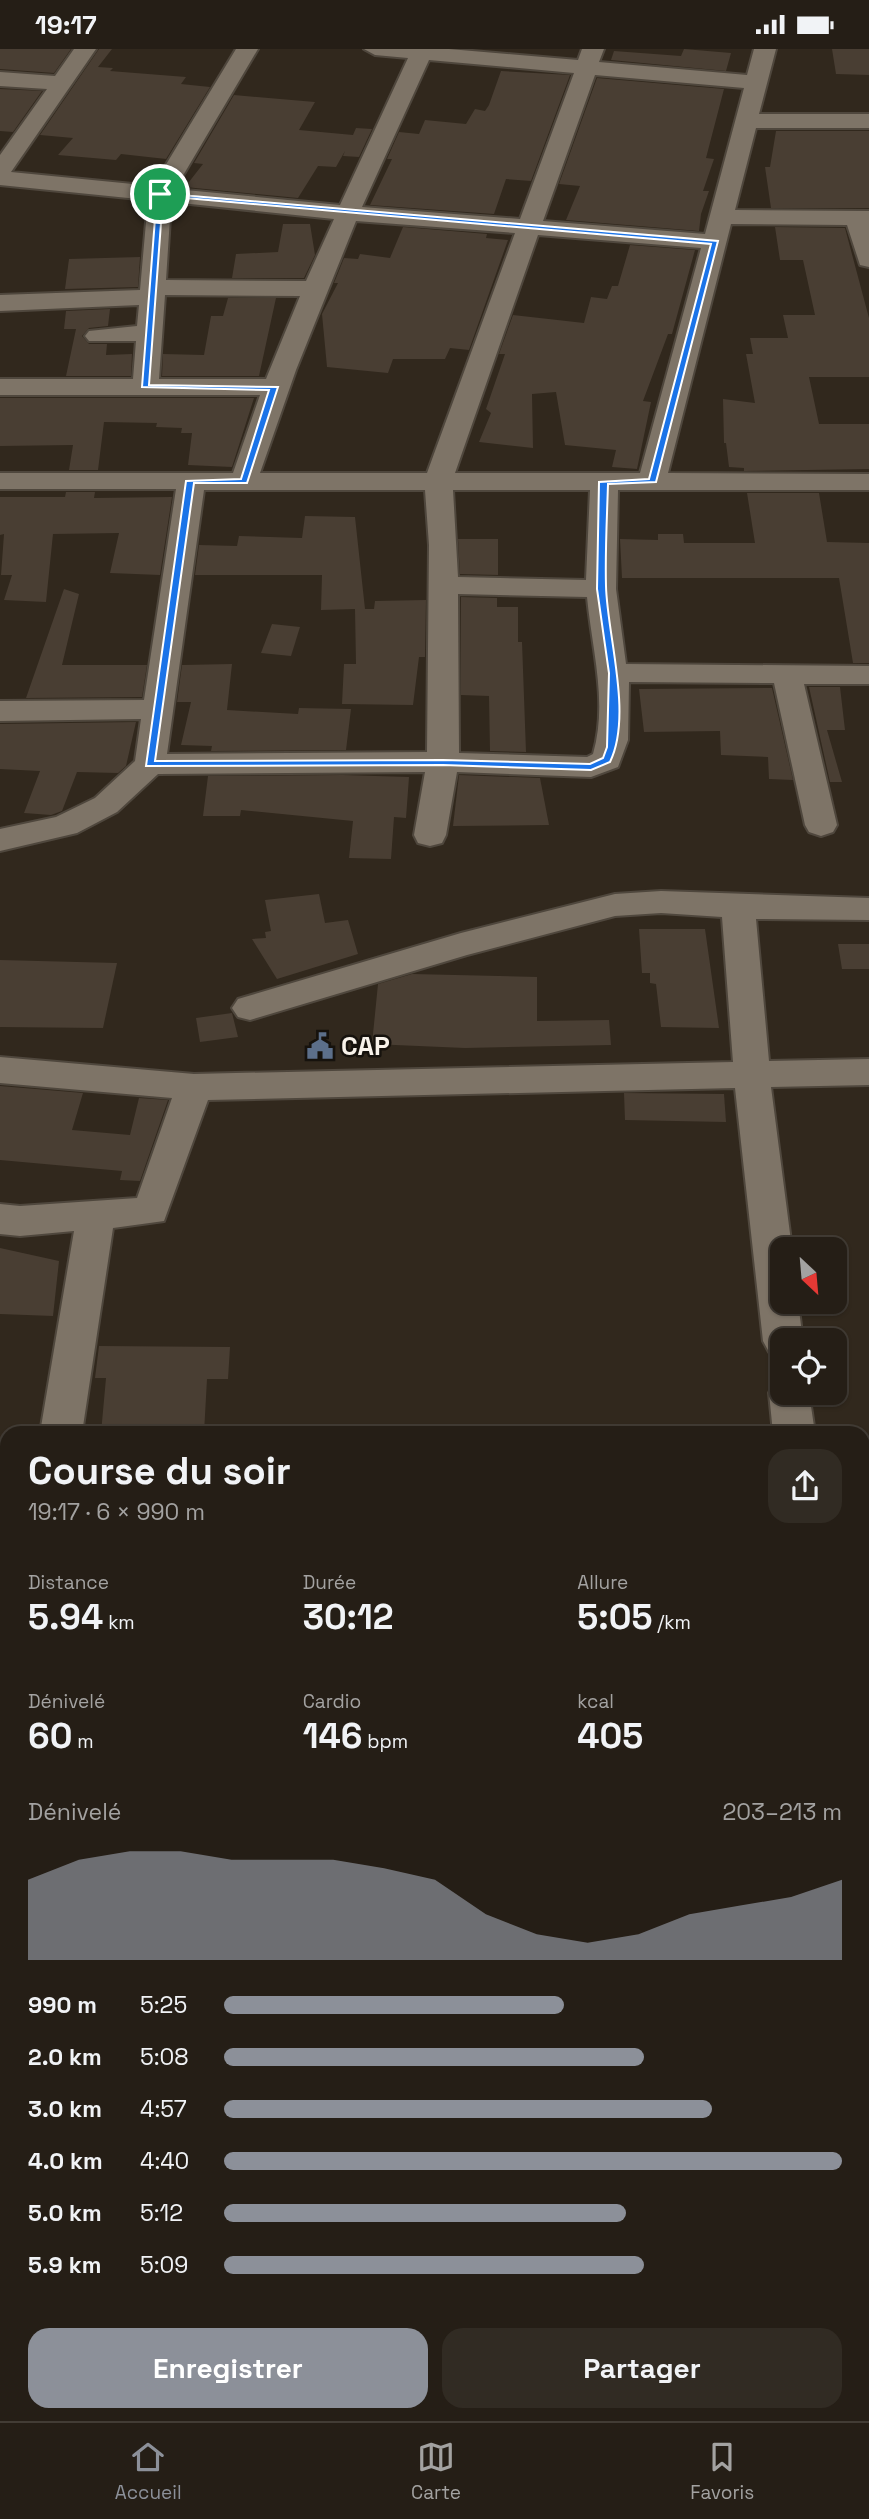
<!DOCTYPE html>
<html lang="fr">
<meta charset="utf-8">
<style>
body{margin:0;font-family:"Space Grotesk",sans-serif;background:#312b23;color:#f1f3f6;height:100vh;display:flex;flex-direction:column;font-size:26px;white-space:nowrap}
*{box-sizing:border-box;margin:0}
p{font-size:23px;color:#a3a2a1}
.icon{flex:none;width:38px;height:38px;fill:none;stroke:currentColor;stroke-width:2;stroke-linecap:round;stroke-linejoin:round}
.map{position:relative;flex:1;overflow:hidden}
.side{position:absolute;left:0px;top:1377px;width:870px;height:996px;display:flex;flex-direction:column;background:#251e16;border-radius:21px 21px 0 0;box-shadow:0 2px 5px #0004,0 0 0 2px #423c35}
.side>*{flex:none}
.needle{width:46px;rotate:154deg}
.tools{position:absolute;left:770px;top:1188px;display:grid;gap:14px}
.tools a{display:grid;place-items:center;width:77px;height:77px;border-radius:14px;background:#251e16;box-shadow:0 2px 5px #0004,0 0 0 2px #423c35;font-size:35px}
.pin{position:absolute;display:grid;place-items:center;width:60px;height:60px;color:#fff;margin:-30px;border:4px solid #fff;border-radius:50%;box-shadow:0 2px 7px #0007}
.round{display:grid;place-items:center;flex:none;width:74px;height:74px;border-radius:21px;background:#312b23}
.headline{display:flex;align-items:center;justify-content:space-between;height:119px;padding:0 28px}
h1{font-size:38px;font-weight:700;line-height:52px}
.metrics{display:grid;grid-template-columns:repeat(3,1fr);gap:10px;height:119px;padding:7px 28px}
.metrics div{display:grid;align-content:center}
.metrics b{font-size:35px;font-weight:700}
.metrics small{font-size:19px;font-weight:400}
.metrics p{font-size:19px}
.chart{height:196px;padding:14px 28px}
.chart p{display:flex;justify-content:space-between}
.chart svg{width:100%;height:126px;margin-top:7px;fill:#8c9099;opacity:.7}
.action{display:flex;gap:14px;margin-top:auto;padding:14px 28px}
.action a{flex:1;height:80px;border-radius:21px;background:#8c9099;color:#fff;font-size:28px;font-weight:700;line-height:80px;text-align:center}
.action a+a{background:#312b23;color:#f1f3f6}
ul{padding:0 28px;list-style:none;font-size:23px}
li{display:grid;grid-template-columns:112px 84px 1fr;align-items:center;height:52px}
li i{height:18px;border-radius:9px;background:#8c9099}
.status{display:flex;justify-content:space-between;align-items:center;height:49px;padding:0 35px;background:#251e16;direction:ltr}
.status svg{height:19px;fill:currentColor}
.menu{display:flex;justify-content:space-around;align-items:center;height:98px;border-top:2px solid #423c35;background:#251e16;font-size:19px;color:#a3a2a1}
.menu a{display:grid;justify-items:center;gap:4px}
.menu .active{color:#8c9099}
.map>svg:first-child{display:block}
</style>
<div class="status"><b>19:17</b><svg viewBox="0 0 49 12"><path d="M0 12V9h3v3zM5 12V6h3v6zM10 12V3h3v9zM15 12V0h3v12zM26 1h20v11H26zM47 4h2v5h-2z"/></svg></div>
<div class="map">
<svg width="869" height="2372" viewBox="0 0 869 2372">
<rect width="100%" height="100%" fill="#31281d"/>
<g fill="#493e33">
<polygon points="0,0 71,0 54,24 0,20"/>
<polygon points="99,0 112,0 98,18 113,19 110,22 186,28 181,35 210,38 166,110 121,105 116,111 58,106 73,89 40,86"/>
<polygon points="684,0 731,4 726,22 611,11 614,2 681,7"/>
<polygon points="832,0 869,0 869,26 836,25"/>
<polygon points="501,22 570,26 531,132 506,130 494,165 370,156 392,110 387,110 399,83 419,85 425,71 466,75 475,60 485,62 489,56"/>
<polygon points="597,29 724,40 706,109 714,110 703,142 709,142 701,165 699,182 566,171 580,137 559,135"/>
<polygon points="0,40 42,42 13,83 0,82"/>
<polygon points="234,46 315,53 299,81 353,86 356,79 372,80 359,108 343,107 345,102 336,118 318,117 298,149 185,138 203,115 194,114"/>
<polygon points="776,82 869,82 869,159 771,159 765,118 770,118"/>
<polygon points="283,175 310,175 315,206 304,229 232,229 236,205 278,203"/>
<polygon points="403,178 487,185 486,189 508,191 469,301 450,299 445,310 393,310 388,324 327,318 322,265 338,234 334,234 344,209 358,210 360,205 390,209"/>
<polygon points="775,178 845,179 869,269 869,328 809,328 819,375 869,375 869,420 744,422 744,419 729,418 726,394 724,394 723,350 755,354 746,305 753,305 750,289 788,289 783,266 815,266 803,211 780,211"/>
<polygon points="630,196 695,201 672,285 668,285 643,352 651,353 637,420 612,418 616,401 565,396 556,343 532,345 533,399 479,393 491,364 486,360 505,305 499,305 513,266 584,274 591,248 607,250 612,237 618,237"/>
<polygon points="140,208 138,238 65,240 69,210"/>
<polygon points="228,249 276,249 259,327 162,327 163,305 204,306 211,267 223,267"/>
<polygon points="110,260 108,277 89,279 82,287 89,295 107,295 106,306 132,305 131,327 66,327 76,280 64,280 66,262"/>
<polygon points="0,349 254,349 232,418 188,416 192,384 181,384 182,379 156,378 157,374 104,373 98,421 69,421 73,396 0,397"/>
<polygon points="66,443 95,443 94,449 172,448 160,526 110,524 119,484 53,485 46,553 4,551 12,526 1,526 4,485 0,486 0,448 65,448"/>
<polygon points="747,444 819,444 827,493 869,494 869,614 853,614 839,529 622,529 620,490 658,491 658,485 683,485 684,494 755,494"/>
<polygon points="305,467 355,468 365,560 359,560 374,560 375,552 426,551 425,608 419,608 413,656 342,655 344,615 356,615 355,560 321,561 322,526 195,526 199,496 237,497 239,487 302,489"/>
<polygon points="458,490 498,490 498,526 460,525"/>
<polygon points="64,540 79,545 62,616 147,616 142,648 26,649"/>
<polygon points="461,548 497,549 497,558 518,558 518,593 522,593 526,703 490,702 489,647 461,646"/>
<polygon points="272,575 300,578 291,607 261,604"/>
<polygon points="232,615 227,661 298,665 299,659 351,660 346,701 211,702 212,697 181,696 191,653 177,653 182,616"/>
<polygon points="809,638 840,638 845,681 827,681 842,733 830,733"/>
<polygon points="772,639 793,731 769,730 768,708 721,706 720,682 644,683 639,640"/>
<polygon points="136,673 126,717 118,724 77,723 62,762 51,766 24,764 40,722 0,720 0,675"/>
<polygon points="343,726 409,728 406,769 394,768 391,810 349,809 353,772 241,761 240,767 203,767 208,727"/>
<polygon points="459,726 540,729 549,776 453,777"/>
<polygon points="319,845 325,874 348,871 358,905 277,930 252,890 266,889 265,883 271,882 265,851"/>
<polygon points="639,880 705,880 719,979 661,978 656,935 650,934 650,924 642,924"/>
<polygon points="838,895 869,895 869,920 842,920"/>
<polygon points="0,911 117,914 103,979 0,978"/>
<polygon points="412,925 537,928 537,972 609,971 611,996 465,999 372,995 378,935"/>
<polygon points="232,964 238,988 200,993 196,969"/>
<polygon points="0,1037 83,1044 72,1081 130,1086 139,1049 168,1051 140,1132 120,1131 122,1122 0,1111"/>
<polygon points="624,1044 724,1045 726,1073 625,1071"/>
<polygon points="0,1199 59,1212 53,1267 0,1265"/>
<polygon points="99,1297 230,1298 228,1330 207,1330 204,1384 101,1384 106,1329 95,1329"/>
</g>
<g fill="none" stroke-linecap="round" stroke-linejoin="round">
<defs>
<g id="minor">
<path d="M74 0H96L11 123 153 137 236 0H258L175 140 340 156 408 9 375 6 364 0H449L578 11 582 0H604L599 13 747 26 754 0H776L759 65H869V79H756L735 161 869 162V218L860 216 847 176 731 175 668 424 869 425V441H618L616 540 626 615 869 617V635H804L837 776 833 783 821 787 809 783 805 776 774 634 629 633 628 691 618 718 591 728 457 723 446 786 442 794 430 797 418 794 414 786 425 723 158 725 117 763 77 784 0 802V780L56 768 95 749 135 712 141 670 0 672V652L144 651 176 440H0V424H233L260 346H0V330H133L136 292H89L85 287 89 282 137 277 139 256 0 262V246L140 241 148 151 0 136V106L47 40 0 37V23L55 27ZM429 11 574 24 520 170 362 158ZM595 26 744 39 705 185 543 172ZM171 153 334 170 306 232 166 231ZM356 172 515 184 427 424H260L296 321ZM538 186 701 199 640 424H455ZM165 246 300 247 266 330H159ZM204 441H425L429 496 427 703 167 705ZM453 441H590L586 531 458 528ZM458 545 587 548C592 601 608 653 593 705L587 708 459 704Z"/>
<polygon points="661,842 869,849 869,871 756,870 769,1012 869,1010 869,1036 771,1038 792,1200 782,1200 782,1253 798,1253 803,1292 782,1292 782,1308 769,1303 763,1292 735,1039 208,1051 164,1172 113,1179 82,1384 40,1384 74,1182 20,1187 0,1185 0,1155 20,1157 137,1149 172,1049 0,1034 0,1008 194,1025 733,1013 722,868 661,864 615,867 467,906 250,971 238,968 232,959 238,950 461,884 615,845"/>
<polygon points="782,1330 782,1344 809,1344 815,1384 773,1384 769,1344 775,1332"/>
<rect x="0" y="1513" width="7" height="38"/>
<rect x="863" y="1518" width="6" height="38"/>
<polygon points="7,1717 7,1807 0,1810 0,1719"/>
<polygon points="863,1931 869,1933 869,2031 863,2029"/>
<rect x="0" y="2062" width="7" height="52"/>
<rect x="863" y="2063" width="6" height="52"/>
<rect x="370" y="2366" width="56" height="6"/>
</g>
</defs>
<use href="#minor" stroke="#4f473d" stroke-width="4"/>
<use href="#minor" fill="#7e7467" fill-rule="evenodd"/>
</g>
<path fill="#1a73e8" stroke="#fff" stroke-width="2" fill-rule="evenodd" d="M157 144 718 192 656 433 608 435C607 469 605 503 606 537 607 586 633 666 610 713L591 721 443 716 146 717 186 432 241 430 269 341 142 338ZM163 147 711 195 649 430 599 433 597 540 609 624 607 698 603 709 590 715 443 711 155 712 194 434H247L278 338 149 336Z"/>
<defs>
<symbol id="civic-bare" viewBox="-9 -9 18 18"><path d="M-.6-6.5H3V-4.5H.6V-3L4-1V1h2V6H-6V1h2V-1L-.6-3ZM-1.2 2.5V6h2.4V2.5Z" fill="#5c6f8a" stroke="#16120d" stroke-width="2.5" paint-order="stroke"/></symbol>
</defs>
<g fill-rule="evenodd">
<use href="#civic-bare" x="301" y="978" width="38" height="38"/>
</g>
<g text-anchor="middle" stroke-width="5" stroke-linejoin="round" paint-order="stroke">
<g font-size="26" font-weight="bold" fill="#f8f2ea" stroke="#16120d" text-anchor="start">
<text x="341" y="1006">CAP</text>
</g>
</g>
</svg>
<div class="tools">
<a><svg class="needle" viewBox="-14 -14 28 28"><path d="M0-13l5 13h-10z" fill="#e53935"/><path d="M0 13l5-13h-10z" fill="#a3a2a1"/></svg></a>
<a><svg class="icon" aria-label="locate" viewBox="0 0 24 24"><circle cx="12" cy="12" r="6"/><path d="M12 2v4M12 18v4M2 12h4M18 12h4"/></svg></a>
</div>
<div class="pin" style="left:160px;top:145px;background:#1e9e55"><svg class="icon" aria-label="arrive" viewBox="0 0 24 24"><path d="M6 21V4h12l-3 4 3 4H6"/></svg></div>
<section class="side">
<div class="headline"><div><h1>Course du soir</h1><p>19:17 · 6 × 990 m</p></div><a class="round"><svg class="icon" aria-label="share" viewBox="0 0 24 24"><path d="M12 15V3M7 8l5-5 5 5M5 13v7h14v-7"/></svg></a></div>
<div class="metrics">
<div><p>Distance</p><b>5.94<small> km</small></b></div>
<div><p>Durée</p><b>30:12</b></div>
<div><p>Allure</p><b>5:05<small> /km</small></b></div>
</div>
<div class="metrics">
<div><p>Dénivelé</p><b>60<small> m</small></b></div>
<div><p>Cardio</p><b>146<small> bpm</small></b></div>
<div><p>kcal</p><b>405</b></div>
</div>
<div class="chart"><p><span>Dénivelé</span>203–213 m</p>
<svg viewBox="0 0 160 44" preserveAspectRatio="none"><path d="M0 44V16L10 9L20 6L30 6L40 9L50 9L60 9L70 12L80 16L90 28L100 35L110 38L120 35L130 28L140 25L150 22L160 16V44z"/></svg>
</div>
<ul>
<li><b>990 m</b>5:25<i style="width:55%"></i></li>
<li><b>2.0 km</b>5:08<i style="width:68%"></i></li>
<li><b>3.0 km</b>4:57<i style="width:79%"></i></li>
<li><b>4.0 km</b>4:40<i style="width:100%"></i></li>
<li><b>5.0 km</b>5:12<i style="width:65%"></i></li>
<li><b>5.9 km</b>5:09<i style="width:68%"></i></li>
</ul>
<div class="action"><a>Enregistrer</a><a>Partager</a></div>
</section>
</div>
<nav class="menu">
<a class="active"><svg class="icon" aria-label="home" viewBox="0 0 24 24"><path d="M3 11l9-7 9 7M6 9v11h12V9"/></svg>Accueil</a>
<a><svg class="icon" aria-label="map" viewBox="0 0 24 24"><path d="M3 6l6-2 6 2 6-2v14l-6 2-6-2-6 2zM9 4v14M15 6v14"/></svg>Carte</a>
<a><svg class="icon" aria-label="saved" viewBox="0 0 24 24"><path d="M7 4h10v16l-5-4-5 4z"/></svg>Favoris</a>
</nav>
